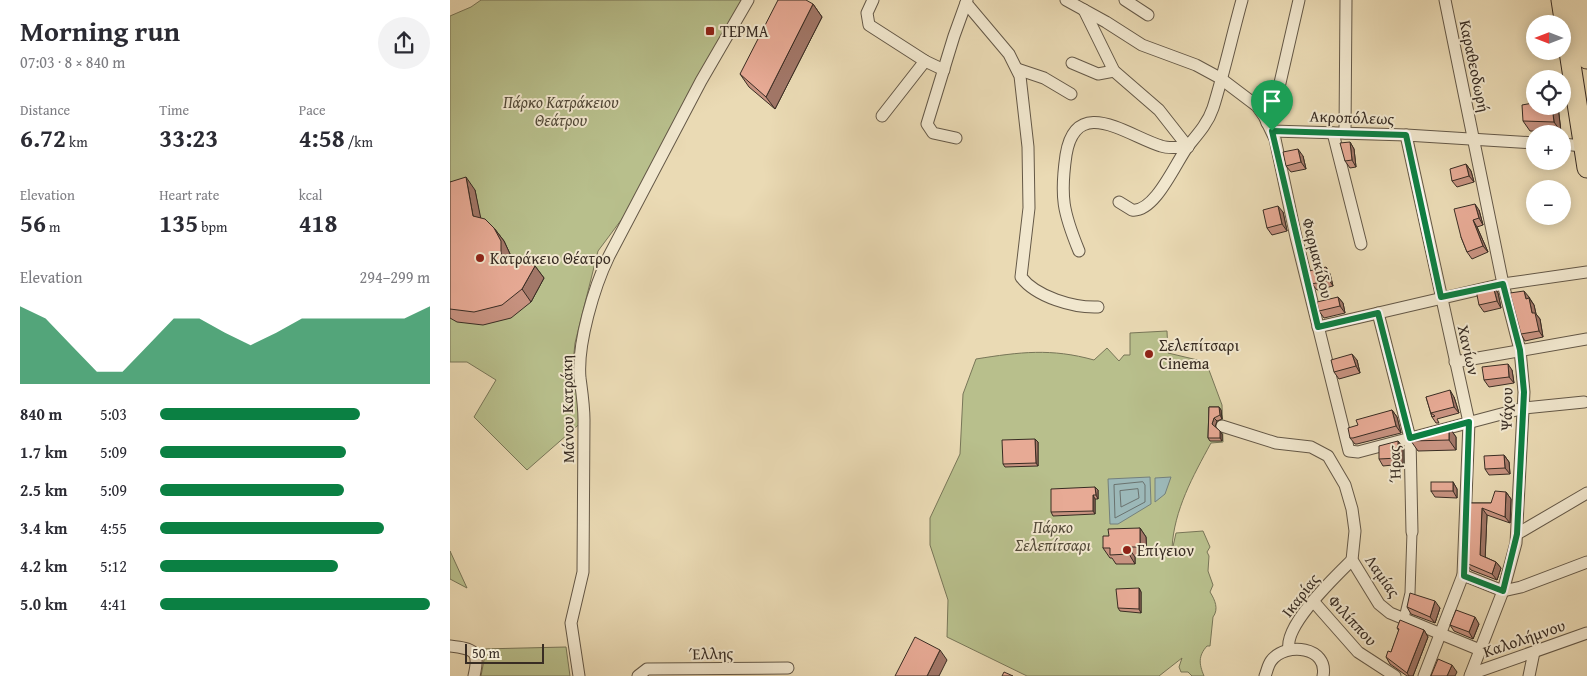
<!DOCTYPE html>
<meta charset="utf-8">
<style>
body{margin:0;font-family:"Gentium Book Plus",serif;background:#f2f2f3;color:#2b2b33;height:100vh;display:flex;flex-direction:column;font-size:19px;white-space:nowrap}
*{box-sizing:border-box;margin:0}
p{font-size:16px;color:#7c7c81}
.icon{flex:none;width:28px;height:28px;fill:none;stroke:currentColor;stroke-width:2;stroke-linecap:round;stroke-linejoin:round}
.map{position:relative;flex:1;overflow:hidden}
.panel{display:flex;flex-direction:column;background:#fff;width:450px}
.panel>*{flex:none}
.needle{width:32px;rotate:270deg}
.controls{position:absolute;left:1076px;top:15px;display:grid;gap:10px}
.controls a{display:grid;place-items:center;width:45px;height:45px;border-radius:50%;background:#fff;box-shadow:0 2px 12px #0003;font-size:25px}
.scale{position:absolute;left:15px;bottom:12px;width:79px;box-sizing:border-box;padding-left:5px;border:2px solid #382c23;border-top:0;font-size:14px;line-height:18px;white-space:nowrap;color:#382c23;-webkit-text-stroke:4px #f1e7ce;paint-order:stroke}
.pin{position:absolute;display:grid;place-items:center;width:42px;height:42px;color:#fff;margin:-51px -21px;border-radius:50% 50% 50% 0;rotate:-45deg;box-shadow:0 0 5px #0007}
.pin .icon{rotate:45deg}
.round{display:grid;place-items:center;flex:none;width:52px;height:52px;border-radius:26px;background:#f2f2f3}
.overview{display:flex;align-items:center;justify-content:space-between;height:85px;padding:0 20px}
h1{font-size:28px;font-weight:700;line-height:38px}
.metrics{display:grid;grid-template-columns:repeat(3,1fr);gap:8px;height:85px;padding:5px 20px}
.metrics div{display:grid;align-content:center}
.metrics b{font-size:25px;font-weight:700}
.metrics small{font-size:14px;font-weight:400}
.metrics p{font-size:14px}
.chart{height:140px;padding:10px 20px}
.chart p{display:flex;justify-content:space-between}
.chart svg{width:100%;height:90px;margin-top:5px;fill:#0b8043;opacity:.7}
ul{padding:0 20px;list-style:none;font-size:16px}
li{display:grid;grid-template-columns:80px 60px 1fr;align-items:center;height:38px}
li i{height:12px;border-radius:6px;background:#0b8043}
main{display:flex;flex:1;min-height:0}
.map>svg:first-child{display:block}
</style>
<main>
<section class="panel">
<div class="overview"><div><h1>Morning run</h1><p>07:03 · 8 × 840 m</p></div><a class="round"><svg class="icon" aria-label="share" viewBox="0 0 24 24"><path d="M12 15V3M7 8l5-5 5 5M5 13v7h14v-7"/></svg></a></div>
<div class="metrics">
<div><p>Distance</p><b>6.72<small> km</small></b></div>
<div><p>Time</p><b>33:23</b></div>
<div><p>Pace</p><b>4:58<small> /km</small></b></div>
</div>
<div class="metrics">
<div><p>Elevation</p><b>56<small> m</small></b></div>
<div><p>Heart rate</p><b>135<small> bpm</small></b></div>
<div><p>kcal</p><b>418</b></div>
</div>
<div class="chart"><p><span>Elevation</span>294–299 m</p>
<svg viewBox="0 0 160 44" preserveAspectRatio="none"><path d="M0 44V6L10 12L20 25L30 38L40 38L50 25L60 12L70 12L80 19L90 25L100 19L110 12L120 12L130 12L140 12L150 12L160 6V44z"/></svg>
</div>
<ul>
<li><b>840 m</b>5:03<i style="width:74%"></i></li>
<li><b>1.7 km</b>5:09<i style="width:69%"></i></li>
<li><b>2.5 km</b>5:09<i style="width:68%"></i></li>
<li><b>3.4 km</b>4:55<i style="width:83%"></i></li>
<li><b>4.2 km</b>5:12<i style="width:66%"></i></li>
<li><b>5.0 km</b>4:41<i style="width:100%"></i></li>
</ul>
</section>
<div class="map">
<svg width="1137" height="676" viewBox="0 0 1137 676">
<rect width="100%" height="100%" fill="#eadab4"/>
<filter id="stains"><feTurbulence type="fractalNoise" baseFrequency=".004" numOctaves="4"/><feColorMatrix values="0 0 0 0 .2 0 0 0 0 .09 0 0 0 0 .02 0 0 0 .5 -.17"/></filter>
<radialGradient id="worn" r=".72"><stop offset=".6" stop-color="#630" stop-opacity="0"/><stop offset="1" stop-color="#630" stop-opacity=".3"/></radialGradient>
<g fill="#b8bf8c" stroke="#787658">
<polygon points="31,0 297,0 198,184 148,251 125,343 122,373 134,420 77,470 24,417 46,380 17,362 0,362 0,16 21,7"/>
<path d="M717 331 718 353 756 362 772 405 773 442 761 443C743 476 724 510 722 548V551L726 533 753 531 760 547 757 552 759 556 758 571 763 585 760 592C765 600 769 609 763 617L760 646H757C748 656 749 664 754 676H742L738 672H731L729 667 732 658 709 676H577L497 637 498 600 480 545V518L510 454 513 394 526 359C570 352 601 348 644 360L657 348 669 361 674 355H680V333Z"/>
<polygon points="0,551 17,588 0,579"/>
<polygon points="116,647 120,676 31,676 34,660 32,649"/>
</g>
<g fill="#9cb8b8" stroke="#74807c">
<polygon points="700,477 701,504 668,524 660,524 658,479"/>
<polygon points="721,477 715,494 705,502 705,478"/>
</g>
<g fill="none" stroke-linecap="round" stroke-linejoin="round">
<g stroke="#6a726e" stroke-width="1">
<polygon points="693,482 695,485 695,502 665,518 664,485"/>
<polygon points="688,489 689,498 671,507 670,491"/>
</g>
<defs>
<polyline id="pedestrian" points="954,618 960,593 962,532"/>
<g id="minor">
<polyline points="423,0 417,13 419,25 475,61"/>
<polyline points="616,0 656,22 692,45 746,65 770,78 807,106 814,116 825,139 846,237 899,451 908,452 1074,408 1134,402"/>
<polyline points="675,0 698,15"/>
<polyline points="995,0 1053,284 1070,350 1074,392 1066,543 1053,591 1020,676"/>
<path d="M516 3 559 54 570 76 578 147 579 208 571 277C586 297 624 308 648 307"/>
<polyline points="634,10 664,71 709,110 738,147"/>
<polyline points="622,63 648,74 664,71"/>
<polyline points="567,69 594,78 621,94"/>
<polyline points="432,116 475,61 494,70"/>
<polyline points="817,123 827,96 849,0"/>
<polyline points="822,131 956,135 1085,143"/>
<polyline points="883,133 911,244"/>
<polyline points="895,133 896,0"/>
<polyline points="956,135 1019,422 1013,575 974,676"/>
<polyline points="506,138 483,133 477,124 504,36 517,0"/>
<polyline points="1112,144 1133,146"/>
<path d="M669 202 682 210C705 213 726 162 738 146 748 134 758 123 763 108 774 73 782 36 792 0"/>
<path d="M629 251C613 212 610 197 616 155 626 94 678 136 711 146 719 149 729 147 738 147"/>
<polyline points="928,313 960,438 962,532"/>
<polyline points="868,327 1053,284 1137,272"/>
<polyline points="1005,362 1137,339"/>
<polyline points="772,426 826,443 861,447 878,456 895,485 902,509 905,531 902,560 929,604 940,613 1030,650"/>
<polyline points="1067,534 1137,493"/>
<polyline points="1013,575 1053,591 1071,587 1137,562"/>
<polyline points="863,601 908,652 945,676"/>
<path d="M0 646C24 649 30 650 24 676"/>
<path d="M839 649C834 625 885 577 902 560"/>
<polyline points="1021,674 1137,633"/>
<path d="M129 676 121 623 133 572 134 420C134 406 132 393 130 378 127 344 144 287 159 256L251 81 298 0"/>
<polyline points="188,676 197,669 338,668"/>
<path d="M815 676C817 671 818 665 821 661 836 641 879 647 873 676"/>
<polyline points="1079,676 1084,652"/>
</g>
<g id="primary">
<polyline points="1111,0 1137,168"/>
<polyline points="1128,0 1137,59"/>
</g>
</defs>
<use href="#pedestrian" stroke="#645847" stroke-width="11"/>
<use href="#minor" stroke="#645847" stroke-width="13"/>
<use href="#primary" stroke="#382c23" stroke-width="21"/>
<use href="#pedestrian" stroke="#f1e7ce" stroke-width="9"/>
<use href="#minor" stroke="#f1e7ce" stroke-width="11"/>
<use href="#primary" stroke="#eadab4" stroke-width="19"/>
</g>
<g fill="#c79280" stroke="#382c23">
<polygon points="363,4 372,17 325,109 299,87 290,74"/>
<polygon points="1108,106 1111,132 1080,131 1073,121"/>
<polygon points="900,142 904,149 906,167 900,168 895,161"/>
<polygon points="853,156 856,169 841,172 836,166"/>
<polygon points="1016,164 1021,171 1024,182 1007,187 1002,181"/>
<polygon points="0,182 25,190 30,218 44,228 54,241 60,254 60,257 85,266 94,278 81,302 61,318 33,325 7,322 0,318"/>
<polygon points="1029,210 1033,225 1027,227 1038,252 1022,259 1017,252 1011,237"/>
<polygon points="833,212 837,231 822,235 817,228"/>
<polygon points="876,267 880,274 883,286 867,290 862,284"/>
<polygon points="1043,286 1048,293 1051,308 1034,312 1029,305"/>
<polygon points="888,297 893,303 895,313 874,318 869,311"/>
<polygon points="1079,297 1084,305 1086,314 1090,319 1093,337 1075,341 1071,334"/>
<polygon points="907,360 910,373 889,379 884,372"/>
<polygon points="1062,370 1064,383 1039,387 1034,380"/>
<polygon points="976,397 1004,397 1009,413 987,419 989,423 986,423 982,417"/>
<polygon points="759,407 769,407 771,410 772,419 767,421 765,426 772,434 772,441 760,441 758,438"/>
<polygon points="942,410 947,417 951,433 907,444 905,444 900,438 908,425"/>
<polygon points="999,427 1006,437 1006,450 968,451 961,441"/>
<polygon points="948,441 953,448 953,464 933,466 929,459"/>
<polygon points="588,442 588,466 555,467 553,464"/>
<polygon points="1054,455 1059,462 1060,474 1039,475 1035,469"/>
<polygon points="1003,482 1007,489 1007,498 985,497 981,491"/>
<polygon points="645,487 648,490 648,499 645,499 645,514 603,516 601,512"/>
<polygon points="1056,492 1061,499 1060,523 1037,515 1035,557 1046,562 1051,568 1047,580 1021,570 1016,563 1018,503 1041,503"/>
<polygon points="690,528 696,537 697,556 685,557 685,564 666,564 662,558 660,558 653,548 659,536"/>
<polygon points="689,588 691,592 691,613 670,611 668,608"/>
<polygon points="957,607 990,608 985,623 961,614"/>
<polygon points="1029,624 1023,639 1004,631 1000,625"/>
<polygon points="947,628 974,630 978,637 963,676 957,676 940,664 936,657 941,652 949,631"/>
</g>
<g fill="#a27768" stroke="#382c23">
<polygon points="363,4 372,17 325,109 316,97"/>
<polygon points="1102,106 1108,106 1111,132 1104,122"/>
<polygon points="900,142 904,149 906,167 902,160"/>
<polygon points="848,149 853,156 856,169 851,162"/>
<polygon points="1016,164 1021,171 1024,182 1019,176"/>
<polygon points="16,177 25,190 33,229 23,216"/>
<polygon points="1025,204 1029,210 1033,225 1029,218"/>
<polygon points="828,206 833,212 837,231 832,224"/>
<polygon points="1023,220 1027,227 1038,252 1033,246"/>
<polygon points="44,228 54,241 60,254 60,267 51,254"/>
<polygon points="85,266 94,278 81,302 72,289"/>
<polygon points="876,267 880,274 883,286 879,280"/>
<polygon points="1043,286 1048,293 1051,308 1047,301"/>
<polygon points="1074,291 1079,297 1080,306 1076,299"/>
<polygon points="888,297 893,303 895,313 890,306"/>
<polygon points="1079,298 1084,305 1086,314 1090,319 1093,337 1089,331 1082,313"/>
<polygon points="902,354 907,360 910,373 906,366"/>
<polygon points="1058,364 1062,370 1064,383 1059,377"/>
<polygon points="1000,390 1004,397 1009,413 1004,407"/>
<polygon points="769,407 771,410 772,419 770,415"/>
<polygon points="942,410 947,417 951,433 946,426"/>
<polygon points="764,418 767,421 765,427 762,424"/>
<polygon points="999,427 1006,437 1006,450 999,440"/>
<polygon points="770,431 772,434 772,441 770,438"/>
<polygon points="585,439 588,442 588,466 586,463"/>
<polygon points="948,441 953,448 953,464 948,458"/>
<polygon points="1054,455 1059,462 1060,474 1055,468"/>
<polygon points="1003,482 1007,489 1007,498 1003,491"/>
<polygon points="645,487 648,490 648,499 646,495"/>
<polygon points="1056,492 1061,499 1060,523 1055,517"/>
<polygon points="643,495 645,499 645,514 643,511"/>
<polygon points="1032,508 1037,515 1035,562 1030,555"/>
<polygon points="690,528 696,537 697,556 690,547"/>
<polygon points="678,547 685,557 685,564 679,554"/>
<polygon points="1046,562 1051,568 1047,580 1042,574"/>
<polygon points="689,588 691,592 691,613 689,609"/>
<polygon points="985,601 990,608 985,623 980,617"/>
<polygon points="1025,617 1029,624 1023,639 1019,632"/>
<polygon points="974,630 978,637 963,676 959,676 957,673"/>
<polygon points="490,650 497,660 489,676 477,676"/>
<polygon points="1002,665 1007,672 1005,676 997,676"/>
</g>
<g fill="#e7aa95" stroke="#382c23">
<polygon points="328,0 356,0 363,4 316,97 290,74"/>
<polygon points="1085,94 1085,106 1102,106 1104,122 1073,121 1072,105 1083,103 1082,95"/>
<polygon points="900,142 902,160 895,161 890,143"/>
<polygon points="848,149 851,162 836,166 833,152"/>
<polygon points="1016,164 1019,176 1002,181 1000,169"/>
<polygon points="16,177 23,216 35,219 44,228 51,241 51,254 85,266 72,289 52,305 24,312 0,309 0,182"/>
<polygon points="1025,204 1029,218 1023,220 1033,246 1017,252 1011,237 1004,209"/>
<polygon points="828,206 832,224 817,228 813,210"/>
<polygon points="876,267 879,280 862,284 859,271"/>
<polygon points="1043,286 1047,301 1029,305 1026,290"/>
<polygon points="1074,291 1076,299 1079,298 1082,313 1085,313 1089,331 1071,334 1060,293"/>
<polygon points="888,297 890,306 869,311 867,302"/>
<polygon points="902,354 906,366 884,372 881,360"/>
<polygon points="1058,364 1059,377 1034,380 1032,367"/>
<polygon points="1000,390 1004,407 981,413 985,416 982,417 976,397"/>
<polygon points="759,407 769,407 770,415 764,418 762,424 770,431 770,438 758,438"/>
<polygon points="942,410 946,426 903,438 900,438 898,428 908,425 906,420"/>
<polygon points="996,425 999,427 999,440 961,441 961,434"/>
<polygon points="585,439 586,463 553,464 552,440"/>
<polygon points="948,441 948,458 929,459 929,446"/>
<polygon points="1054,455 1055,468 1035,469 1034,456"/>
<rect x="981" y="482" width="22" height="9"/>
<polygon points="645,487 646,495 643,495 643,511 601,512 601,489"/>
<polygon points="1045,491 1056,492 1055,517 1032,508 1030,555 1046,562 1042,574 1016,563 1018,503 1041,503"/>
<polygon points="690,528 690,547 678,547 679,554 660,555 660,548 653,548 653,536 659,536 658,529"/>
<polygon points="689,588 689,609 668,608 666,589"/>
<polygon points="960,593 985,601 980,617 957,607"/>
<polygon points="1006,610 1025,617 1019,632 1000,625"/>
<polygon points="950,620 974,630 957,673 936,657 938,651 941,652 949,629 947,628"/>
<polygon points="465,637 490,650 477,676 445,676"/>
<polygon points="988,659 1002,665 997,676 981,676"/>
<polygon points="554,672 563,676 552,676"/>
</g>
<g fill="none" stroke-linecap="round" stroke-linejoin="round">
<defs>
<polygon id="route" points="822,131 956,135 991,297 1053,284 1070,350 1074,392 1067,534 1053,591 1014,576 1019,422 960,438 928,313 868,327"/>
</defs>
<use href="#route" stroke="#fff" stroke-width="10"/>
<use href="#route" stroke="#0b8043" stroke-width="6"/>
</g>
<g fill="#8f2418" stroke="#f1e7ce" stroke-width="2">
<rect x="255" y="26" width="10" height="10" rx="2.5"/>
<circle cx="30" cy="258" r="5"/>
<circle cx="699" cy="354" r="5"/>
<circle cx="677" cy="550" r="5"/>
</g>
<g text-anchor="middle" stroke-width="4" stroke-linejoin="round" paint-order="stroke">
<g font-size="16" fill="#382c23" stroke="#f1e7ce" text-anchor="start">
<text x="270" y="37">ΤΕΡΜΑ</text>
<text x="40" y="264">Κατράκειο Θέατρο</text>
<text x="709" y="351">Σελεπίτσαρι<tspan x="709" dy="18">Cinema</tspan></text>
<text x="687" y="556">Επίγειον</text>
</g>
<g font-size="16" fill="#382c23" stroke="#f1e7ce">
<text transform="translate(1025 66) rotate(78)" y="6">Καραθεοδωρή</text>
<text transform="translate(902 117) rotate(2)" y="6">Ακροπόλεως</text>
<text transform="translate(868 258) rotate(76)" y="6">Φαρμακίδου</text>
<text transform="translate(1019 350) rotate(77)" y="6">Χανίων</text>
<text transform="translate(117 409) rotate(-91)" y="6">Μάνου Κατράκη</text>
<text transform="translate(1056 409) rotate(-89)" y="6">Ψάχου</text>
<text transform="translate(944 464) rotate(-92)" y="6">Ήρας</text>
<text transform="translate(933 576) rotate(55)" y="6">Λαμίας</text>
<text transform="translate(850 595) rotate(-52)" y="6">Ικαρίας</text>
<text transform="translate(903 620) rotate(47)" y="6">Φιλίππου</text>
<text transform="translate(1074 638) rotate(-19)" y="6">Καλολήμνου</text>
<text transform="translate(261 653) rotate(-1)" y="6">Έλλης</text>
</g>
<g font-size="16" font-style="italic" fill="#524938" stroke="#f1e7ce">
<text x="111" y="108">Πάρκο Κατράκειου<tspan x="111" dy="18">Θεάτρου</tspan></text>
<text x="603" y="533">Πάρκο<tspan x="603" dy="18">Σελεπίτσαρι</tspan></text>
</g>
</g>
<rect width="100%" height="100%" filter="url(#stains)"/>
<rect width="100%" height="100%" fill="url(#worn)"/>
</svg>
<div class="controls">
<a><svg class="needle" viewBox="-14 -14 28 28"><path d="M0-13l5 13h-10z" fill="#e53935"/><path d="M0 13l5-13h-10z" fill="#7c7c81"/></svg></a>
<a><svg class="icon" aria-label="locate" viewBox="0 0 24 24"><circle cx="12" cy="12" r="6"/><path d="M12 2v4M12 18v4M2 12h4M18 12h4"/></svg></a>
<a>+</a>
<a>−</a>
</div>
<div class="scale">50 m</div>
<div class="pin" style="left:822px;top:131px;background:#1e9e55"><svg class="icon" aria-label="arrive" viewBox="0 0 24 24"><path d="M6 21V4h12l-3 4 3 4H6"/></svg></div>
</div>
</main>
